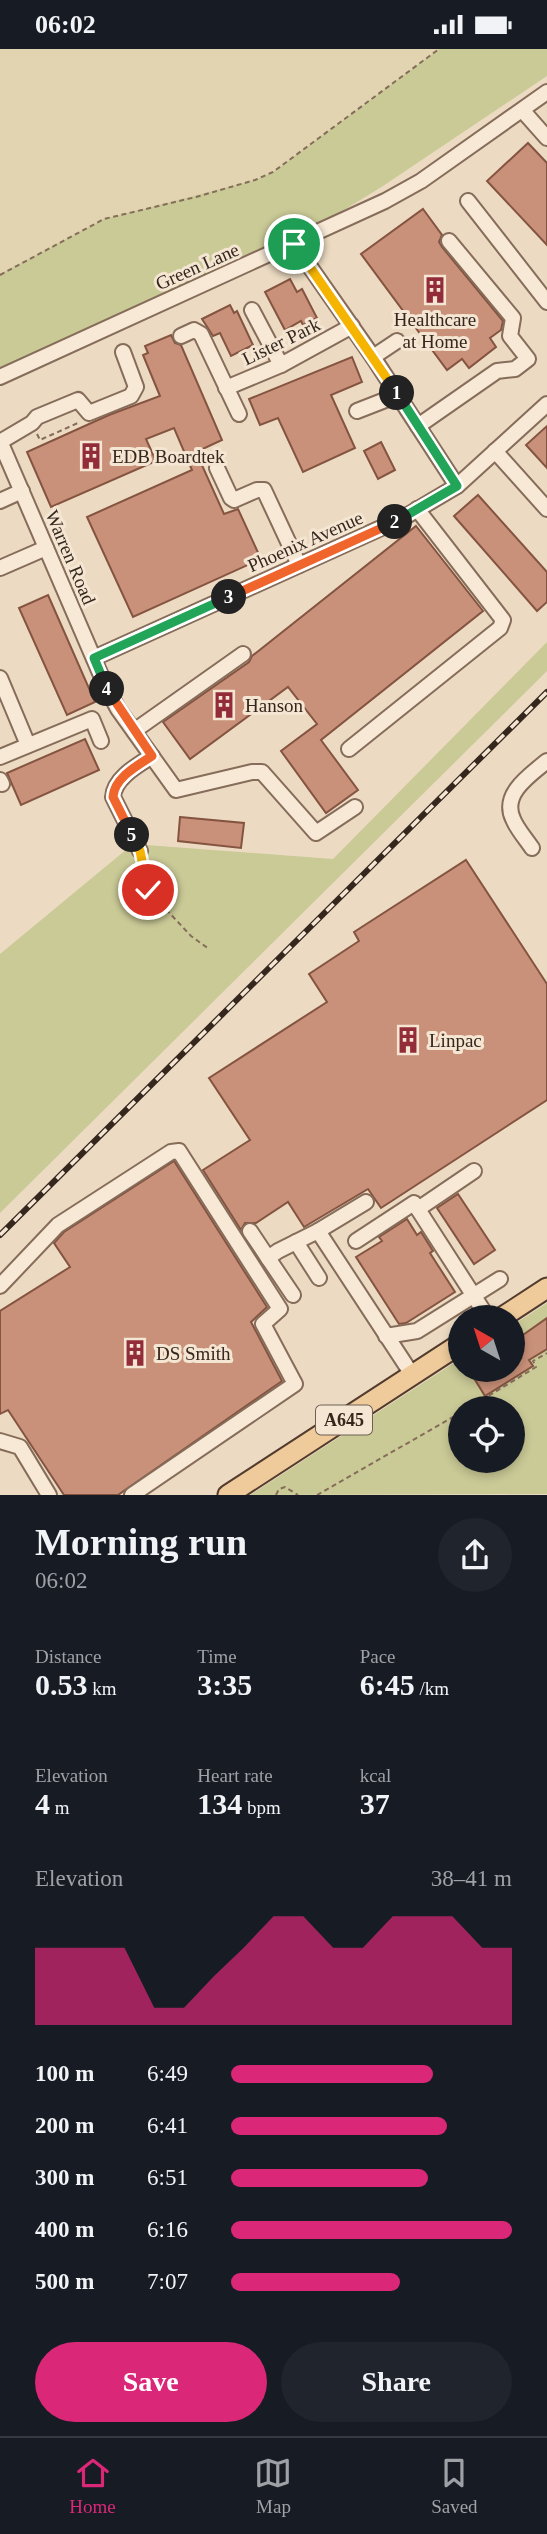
<!DOCTYPE html>
<meta charset="utf-8">
<style>
body{margin:0;font-family:Georgia,serif;background:#20242c;color:#f1f3f6;height:100vh;display:flex;flex-direction:column;font-size:26px;white-space:nowrap}
*{box-sizing:border-box;margin:0}
p{font-size:23px;color:#9ea1a6}
.icon{flex:none;width:38px;height:38px;fill:none;stroke:currentColor;stroke-width:2;stroke-linecap:round;stroke-linejoin:round}
.map{position:relative;height:1446px;overflow:hidden}
.side{display:flex;flex-direction:column;background:#171b24;flex:1}
.side>*{flex:none}
.needle{width:46px;rotate:321deg}
.controls{position:absolute;left:448px;top:1256px;display:grid;gap:14px}
.controls a{display:grid;place-items:center;width:77px;height:77px;border-radius:50%;background:#171b24;box-shadow:0 4px 10px #0003;font-size:35px}
.pin{position:absolute;display:grid;place-items:center;width:60px;height:60px;color:#fff;margin:-30px;border:4px solid #fff;border-radius:50%;box-shadow:0 2px 7px #0007}
.km{position:absolute;width:35px;height:35px;margin:-18px;border-radius:50%;background:#222;color:#fff;font-size:19px;line-height:35px;text-align:center}
.round{display:grid;place-items:center;flex:none;width:74px;height:74px;border-radius:37px;background:#20242c}
.headline{display:flex;align-items:center;justify-content:space-between;height:119px;padding:0 35px}
h1{font-size:38px;font-weight:700;line-height:52px}
.metrics{display:grid;grid-template-columns:repeat(3,1fr);gap:10px;height:119px;padding:7px 35px}
.metrics div{display:grid;align-content:center}
.metrics b{font-size:30px;font-weight:700}
.metrics small{font-size:19px;font-weight:400}
.metrics p{font-size:19px}
.chart{height:196px;padding:14px 35px}
.chart p{display:flex;justify-content:space-between}
.chart svg{width:100%;height:126px;margin-top:7px;fill:#db2777;opacity:.7}
.cta{display:flex;gap:14px;margin-top:auto;padding:14px 35px}
.cta a{flex:1;height:80px;border-radius:42px;background:#db2777;color:#fff;font-size:28px;font-weight:700;line-height:80px;text-align:center}
.cta a+a{background:#20242c;color:#f1f3f6}
ul{padding:0 35px;list-style:none;font-size:23px}
li{display:grid;grid-template-columns:112px 84px 1fr;align-items:center;height:52px}
li i{height:18px;border-radius:9px;background:#db2777}
.status{display:flex;justify-content:space-between;align-items:center;height:49px;padding:0 35px;background:#171b24;direction:ltr}
.status svg{height:19px;fill:currentColor}
.tab-bar{display:flex;justify-content:space-around;align-items:center;height:98px;border-top:2px solid #363941;background:#171b24;font-size:19px;color:#9ea1a6}
.tab-bar a{display:grid;justify-items:center;gap:4px}
.tab-bar .current{color:#db2777}
.map>svg:first-child{display:block}
</style>
<div class="status"><b>06:02</b><svg viewBox="0 0 49 12"><path d="M0 12V9h3v3zM5 12V6h3v6zM10 12V3h3v9zM15 12V0h3v12zM26 1h20v11H26zM47 4h2v5h-2z"/></svg></div>
<div class="map">
<svg width="547" height="1446" viewBox="0 0 547 1446">
<rect width="100%" height="100%" fill="#ecdbc2"/>
<polygon fill="#e2d4b0" points="0,0 439,0 273,123 255,131 104,170 0,225"/>
<g fill="#caca97" fill-rule="evenodd">
<polygon points="439,0 547,0 547,27 383,137 331,169 0,320 0,225 104,170 255,131 273,123"/>
<polygon points="547,593 547,622 0,1164 0,905 133,795 333,810"/>
<path d="M547 1254V1445L250 1446 460 1310V1321H513V1276ZM460 1360H513V1412H460Z"/>
</g>
<g fill="#c99179" stroke="#845441" stroke-width="2">
<polygon points="528,94 547,114 547,196 487,132"/>
<polygon points="423,160 442,186 439,193 442,198 503,272 501,281 490,289 496,298 469,319 462,310 447,321 361,205"/>
<polygon points="290,230 297,243 302,240 317,269 303,276 301,272 285,281 265,243"/>
<polygon points="230,256 234,264 237,262 253,296 231,307 220,284 213,287 202,270"/>
<polygon points="171,286 175,294 181,296 222,391 196,403 224,465 238,460 261,510 133,568 87,468 192,421 174,379 146,390 156,412 51,458 27,403 109,366 160,347 143,306 148,304 145,297"/>
<polygon points="352,308 362,333 331,346 355,399 303,423 278,369 260,376 249,350"/>
<polygon points="547,377 547,419 526,396"/>
<polygon points="381,393 395,421 378,430 364,402"/>
<polygon points="478,446 547,523 547,553 537,562 454,467"/>
<polygon points="416,477 483,562 321,691 358,741 326,764 281,702 317,675 288,638 190,710 163,673 249,613 252,607"/>
<polygon points="48,546 95,653 67,666 19,559"/>
<polygon points="85,690 99,721 21,756 7,724"/>
<polygon points="180,768 244,774 241,799 178,792"/>
<polygon points="466,811 547,935 547,1051 381,1159 368,1140 304,1178 288,1153 256,1174 245,1174 241,1181 203,1121 250,1091 209,1029 327,953 309,925 359,892 354,883"/>
<polygon points="174,1112 267,1258 251,1273 282,1332 118,1446 64,1446 8,1361 0,1365 0,1262 70,1218 54,1194 64,1183"/>
<polygon points="458,1145 495,1201 474,1215 437,1159"/>
<polygon points="407,1170 417,1186 421,1183 433,1202 430,1204 455,1243 406,1274 399,1275 356,1208 382,1192 379,1188"/>
<polygon points="547,1269 547,1300 529,1311 533,1317 485,1347 469,1321 513,1321 513,1293"/>
</g>
<g fill="none" stroke-linecap="round" stroke-linejoin="round">
<defs>
<g id="minor">
<polyline points="523,62 547,89"/>
<polyline points="468,152 547,253"/>
<polyline points="294,195 373,308 457,437"/>
<polyline points="252,261 281,316"/>
<polyline points="181,287 194,281 201,285 239,365"/>
<polyline points="373,308 397,292"/>
<polyline points="0,328 385,152 421,132 547,43"/>
<polyline points="226,339 281,316 352,277"/>
<polyline points="357,362 398,346"/>
<polyline points="418,377 497,322 515,320 528,310 510,287 513,269 449,192"/>
<polyline points="0,392 106,638 118,660 176,741 252,723 262,723 316,784 355,758"/>
<polyline points="0,393 32,374 37,368 78,351 89,364 131,347 136,338 123,303"/>
<polyline points="495,402 547,460"/>
<polyline points="217,419 231,449 234,451 257,441 264,441 299,516"/>
<polyline points="0,452 22,442"/>
<polyline points="0,519 46,499"/>
<polyline points="94,609 403,469 457,437 547,355"/>
<polyline points="0,629 28,696"/>
<polyline points="134,682 243,605"/>
<polyline points="349,700 500,579 503,571 417,460"/>
<polyline points="0,708 92,670 101,692"/>
<polyline points="0,731 2,735"/>
<path d="M532 799C526 790 517 780 513 770 501 745 530 726 547 712"/>
<path d="M140 802 113 748C114 729 138 716 152 707"/>
<polyline points="418,1160 474,1122"/>
<polyline points="250,1182 268,1209 278,1202 318,1182 413,1327"/>
<polyline points="318,1182 366,1153"/>
<polyline points="356,1192 414,1154 488,1269"/>
<polyline points="296,1193 319,1229"/>
<polyline points="268,1209 293,1246"/>
<polyline points="0,1237 58,1176 171,1103 179,1102 280,1260 263,1275 295,1335 132,1446"/>
<polyline points="386,1287 417,1282 500,1230"/>
<polyline points="0,1392 20,1398 49,1446"/>
</g>
<g id="major">
<polyline points="501,1269 547,1239"/>
<polyline points="228,1446 460,1295"/>
</g>
</defs>
<use href="#minor" stroke="#866c5a" stroke-width="18"/>
<use href="#major" stroke="#533b2e" stroke-width="23"/>
<g stroke="#866c5a" stroke-width="2" stroke-dasharray="5 3.5" stroke-linecap="butt">
<polyline points="0,226 104,170 196,148 255,131 273,123 439,0"/>
<polyline points="37,385 40,391 80,373"/>
<polyline points="143,817 148,841 191,887 209,900"/>
<polyline points="467,1360 536,1318 533,1312 547,1304"/>
<polyline points="276,1446 279,1440 285,1438 298,1446"/>
<polyline points="317,1446 460,1364"/>
</g>
<use href="#minor" stroke="#f7e9d5" stroke-width="14"/>
<use href="#major" stroke="#efcb9b" stroke-width="19"/>
<defs>
<polyline id="rail" points="0,1186 547,643"/>
</defs>
<use href="#rail" stroke="#36271e" stroke-width="6"/>
<use href="#rail" stroke="#f4e6d2" stroke-width="3.5" stroke-dasharray="10" stroke-linecap="butt"/>
</g>
<g fill="none" stroke-linecap="round" stroke-linejoin="round">
<defs>
<polyline id="split-1" points="294,195 397,344"/>
<polyline id="split-2" points="395,473 457,437 397,344"/>
<polyline id="split-3" points="229,548 395,473"/>
<polyline id="split-4" points="107,640 94,609 229,548"/>
<path id="split-5" d="M107 640 152 707C138 716 114 729 113 748L132 786"/>
<polyline id="split-6" points="132,786 140,802 148,841"/>
</defs>
<use href="#split-1" stroke="#fff" stroke-width="14"/>
<use href="#split-2" stroke="#fff" stroke-width="14"/>
<use href="#split-3" stroke="#fff" stroke-width="14"/>
<use href="#split-4" stroke="#fff" stroke-width="14"/>
<use href="#split-5" stroke="#fff" stroke-width="14"/>
<use href="#split-6" stroke="#fff" stroke-width="14"/>
<use href="#split-1" stroke="#f5b400" stroke-width="9"/>
<use href="#split-2" stroke="#22a559" stroke-width="9"/>
<use href="#split-3" stroke="#f0652b" stroke-width="9"/>
<use href="#split-4" stroke="#22a559" stroke-width="9"/>
<use href="#split-5" stroke="#f0652b" stroke-width="9"/>
<use href="#split-6" stroke="#f5b400" stroke-width="9"/>
</g>
<defs>
<symbol id="building-bare" viewBox="-9 -9 18 18"><path d="M-4-6H4V6H1V3H-1V6H-4ZM-2.5-4.3h1.7v1.8h-1.7ZM.8-4.3h1.7v1.8H.8ZM-2.5-1h1.7V.8h-1.7ZM.8-1h1.7V.8H.8Z" fill="#922c39" stroke="#f4e6d2" stroke-width="2.5" paint-order="stroke"/></symbol>
</defs>
<g fill-rule="evenodd">
<use href="#building-bare" x="416" y="222" width="38" height="38"/>
<use href="#building-bare" x="72" y="388" width="38" height="38"/>
<use href="#building-bare" x="205" y="637" width="38" height="38"/>
<use href="#building-bare" x="389" y="972" width="38" height="38"/>
<use href="#building-bare" x="116" y="1285" width="38" height="38"/>
</g>
<g text-anchor="middle" stroke-width="6" stroke-linejoin="round" paint-order="stroke">
<rect fill="#f4e6d2" stroke="#6f6054" stroke-width="2" x="316" y="1356.5" width="56" height="29" rx="5"/>
<g font-size="18" font-weight="bold" fill="#36271e">
<text x="344" y="1377">A645</text>
</g>
<g font-size="19" fill="#36271e" stroke="#f4e6d2">
<text transform="translate(197 217) rotate(-24)" y="7">Green Lane</text>
<text transform="translate(281 292) rotate(-26)" y="7">Lister Park</text>
<text transform="translate(305 492) rotate(-24)" y="7">Phoenix Avenue</text>
<text transform="translate(71 508) rotate(67)" y="7">Warren Road</text>
</g>
<g font-size="19" fill="#36271e" stroke="#f4e6d2" text-anchor="start">
<text x="435" y="277" text-anchor="middle">Healthcare<tspan x="435" dy="22">at Home</tspan></text>
<text x="112" y="414">EDB Boardtek</text>
<text x="245" y="663">Hanson</text>
<text x="429" y="998">Linpac</text>
<text x="156" y="1311">DS Smith</text>
</g>
</g>
</svg>
<div class="controls">
<a><svg class="needle" viewBox="-14 -14 28 28"><path d="M0-13l5 13h-10z" fill="#e53935"/><path d="M0 13l5-13h-10z" fill="#9ea1a6"/></svg></a>
<a><svg class="icon" aria-label="locate" viewBox="0 0 24 24"><circle cx="12" cy="12" r="6"/><path d="M12 2v4M12 18v4M2 12h4M18 12h4"/></svg></a>
</div>
<div class="pin" style="left:294px;top:195px;background:#1e9e55"><svg class="icon" aria-label="arrive" viewBox="0 0 24 24"><path d="M6 21V4h12l-3 4 3 4H6"/></svg></div>
<div class="pin" style="left:148px;top:841px;background:#d93025"><svg class="icon" aria-label="check" viewBox="0 0 24 24"><path d="M5 12l5 5 9-10"/></svg></div>
<b class="km" style="left:397px;top:344px">1</b>
<b class="km" style="left:395px;top:473px">2</b>
<b class="km" style="left:229px;top:548px">3</b>
<b class="km" style="left:107px;top:640px">4</b>
<b class="km" style="left:132px;top:786px">5</b>
</div>
<section class="side">
<div class="headline"><div><h1>Morning run</h1><p>06:02</p></div><a class="round"><svg class="icon" aria-label="share" viewBox="0 0 24 24"><path d="M12 15V3M7 8l5-5 5 5M5 13v7h14v-7"/></svg></a></div>
<div class="metrics">
<div><p>Distance</p><b>0.53<small> km</small></b></div>
<div><p>Time</p><b>3:35</b></div>
<div><p>Pace</p><b>6:45<small> /km</small></b></div>
</div>
<div class="metrics">
<div><p>Elevation</p><b>4<small> m</small></b></div>
<div><p>Heart rate</p><b>134<small> bpm</small></b></div>
<div><p>kcal</p><b>37</b></div>
</div>
<div class="chart"><p><span>Elevation</span>38–41 m</p>
<svg viewBox="0 0 160 44" preserveAspectRatio="none"><path d="M0 44V17L10 17L20 17L30 17L40 38L50 38L60 27L70 17L80 6L90 6L100 17L110 17L120 6L130 6L140 6L150 17L160 17V44z"/></svg>
</div>
<ul>
<li><b>100 m</b>6:49<i style="width:72%"></i></li>
<li><b>200 m</b>6:41<i style="width:77%"></i></li>
<li><b>300 m</b>6:51<i style="width:70%"></i></li>
<li><b>400 m</b>6:16<i style="width:100%"></i></li>
<li><b>500 m</b>7:07<i style="width:60%"></i></li>
</ul>
<div class="cta"><a>Save</a><a>Share</a></div>
</section>
<nav class="tab-bar">
<a class="current"><svg class="icon" aria-label="home" viewBox="0 0 24 24"><path d="M3 11l9-7 9 7M6 9v11h12V9"/></svg>Home</a>
<a><svg class="icon" aria-label="map" viewBox="0 0 24 24"><path d="M3 6l6-2 6 2 6-2v14l-6 2-6-2-6 2zM9 4v14M15 6v14"/></svg>Map</a>
<a><svg class="icon" aria-label="saved" viewBox="0 0 24 24"><path d="M7 4h10v16l-5-4-5 4z"/></svg>Saved</a>
</nav>
